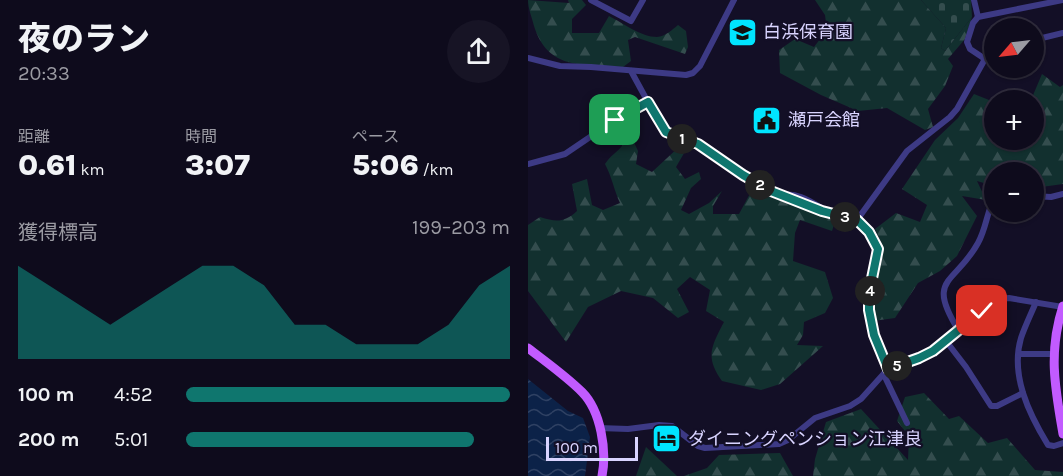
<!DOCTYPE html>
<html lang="ja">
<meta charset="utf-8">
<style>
body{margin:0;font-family:Karla,"Noto Sans JP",sans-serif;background:#171425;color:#f1f3f6;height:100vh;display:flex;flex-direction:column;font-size:22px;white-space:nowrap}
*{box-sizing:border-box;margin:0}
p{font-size:20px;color:#9b9ba3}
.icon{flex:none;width:33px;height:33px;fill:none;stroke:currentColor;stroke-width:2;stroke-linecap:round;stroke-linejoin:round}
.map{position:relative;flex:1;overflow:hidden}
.drawer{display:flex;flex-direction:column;background:#0e0b1c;width:528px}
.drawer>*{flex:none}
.needle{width:39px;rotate:242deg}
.tools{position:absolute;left:456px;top:18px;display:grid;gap:12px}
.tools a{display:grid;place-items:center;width:60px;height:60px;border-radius:50%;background:#0e0b1c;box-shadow:0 2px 4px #0004,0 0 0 2px #2e2b3b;font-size:30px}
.scale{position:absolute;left:18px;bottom:15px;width:92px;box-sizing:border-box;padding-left:6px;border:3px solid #d9d4ff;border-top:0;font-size:16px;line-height:21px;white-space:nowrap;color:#d9d4ff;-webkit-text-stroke:4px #130f26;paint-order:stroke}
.pin{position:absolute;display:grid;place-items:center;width:51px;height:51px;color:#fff;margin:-26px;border-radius:12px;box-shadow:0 3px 9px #0006}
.km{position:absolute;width:30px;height:30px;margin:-15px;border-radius:50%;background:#222;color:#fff;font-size:16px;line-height:30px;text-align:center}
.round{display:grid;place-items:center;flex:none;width:63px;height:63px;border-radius:32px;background:#171425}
.headline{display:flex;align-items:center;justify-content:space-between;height:102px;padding:0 18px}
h1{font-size:33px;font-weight:800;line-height:45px}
.stats{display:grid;grid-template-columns:repeat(3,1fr);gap:9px;height:102px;padding:6px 18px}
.stats div{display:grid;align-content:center}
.stats b{font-size:30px;font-weight:800}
.stats small{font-size:16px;font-weight:400}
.stats p{font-size:16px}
.chart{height:168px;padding:12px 18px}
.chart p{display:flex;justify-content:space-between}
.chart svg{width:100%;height:108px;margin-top:6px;fill:#0f766e;opacity:.7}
ul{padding:0 18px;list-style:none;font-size:20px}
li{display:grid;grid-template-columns:96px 72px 1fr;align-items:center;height:45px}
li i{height:15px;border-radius:8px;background:#0f766e}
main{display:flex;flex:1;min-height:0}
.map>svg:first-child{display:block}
</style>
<main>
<section class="drawer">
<div class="headline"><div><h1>夜のラン</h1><p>20:33</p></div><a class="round"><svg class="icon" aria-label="share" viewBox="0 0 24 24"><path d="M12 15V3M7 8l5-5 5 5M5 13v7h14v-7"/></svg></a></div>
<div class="stats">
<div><p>距離</p><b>0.61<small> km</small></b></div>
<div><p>時間</p><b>3:07</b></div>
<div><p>ペース</p><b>5:06<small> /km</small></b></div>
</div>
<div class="chart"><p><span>獲得標高</span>199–203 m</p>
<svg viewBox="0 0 160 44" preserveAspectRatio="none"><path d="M0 44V6L10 14L20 22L30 30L40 22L50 14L60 6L70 6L80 14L90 30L100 30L110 38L120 38L130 38L140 30L150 14L160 6V44z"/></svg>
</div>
<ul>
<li><b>100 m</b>4:52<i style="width:100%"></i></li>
<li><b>200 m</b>5:01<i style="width:89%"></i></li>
</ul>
</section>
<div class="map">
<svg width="535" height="476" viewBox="0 0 535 476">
<defs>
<pattern id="forest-firs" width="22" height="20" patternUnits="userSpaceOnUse" patternTransform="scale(1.5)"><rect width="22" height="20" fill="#12302f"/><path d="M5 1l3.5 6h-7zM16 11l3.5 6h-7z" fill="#344d4e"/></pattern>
<pattern id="cemetery-stones" width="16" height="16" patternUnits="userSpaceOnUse" patternTransform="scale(1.5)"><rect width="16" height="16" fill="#12302f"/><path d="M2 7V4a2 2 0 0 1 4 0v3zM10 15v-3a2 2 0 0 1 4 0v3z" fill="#344d4e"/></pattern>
<pattern id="water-waves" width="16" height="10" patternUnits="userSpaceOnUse" patternTransform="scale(1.5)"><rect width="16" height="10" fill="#0c2248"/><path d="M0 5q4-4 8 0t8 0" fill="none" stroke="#2f4163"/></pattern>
</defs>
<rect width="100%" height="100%" fill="#130f26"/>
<g fill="url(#forest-firs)">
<path d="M0 0 41 3 40 0H54L58 5 44 19V33H71L81 16C95 23 113 37 129 37 138 36 144 30 150 25L158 31 160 47 157 54 107 37 100 40 103 61 95 67C56 64 20 71 6 26 4 17 0 9 0 0Z"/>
<polygon points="287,0 393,0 418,28 413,48 417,51 444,17 437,39 420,59 425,66 417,86 400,109 405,127 397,130 359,108 330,111 293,95 252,73 251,50 267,39 286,47 299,30 297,15"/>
<polygon points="514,74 532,87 535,85 535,184 506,188 506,172 466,172 466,186 449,181 458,200 434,196 449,216 429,256 412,271 390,283 367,318 345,321 345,301 353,242 347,229 368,213 392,222 399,205 374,189 407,140 430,118 446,94 466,102 466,140 506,140 506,135 508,136 516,114 506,108 506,100 503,100"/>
<path d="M104 138 110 151 108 164 124 172 152 146 159 148 148 167 157 179 171 172 173 179 163 188 153 210 161 214 181 203 194 191 185 206V214H211L224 190 307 221 304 231 272 220 267 233 265 261 297 272 305 298 297 313 276 322 275 335 269 345 295 346 252 384 233 390 194 381C177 357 183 347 196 322L178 311 182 290 162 277 149 289 161 312 150 318 125 298 93 291 60 307 38 342 0 291V225L12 217C28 222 36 223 49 211L44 184 59 179 64 205 75 210 92 203C86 190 84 177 77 164 84 153 95 149 98 139Z"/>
<polygon points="396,393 421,419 431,416 460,443 479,438 507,470 535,472 535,476 285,476 287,459 298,422 333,409 380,460 381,436 369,421 377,397"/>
<polygon points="118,447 149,476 108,476"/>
<polygon points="252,453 265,476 156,476 179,468 191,455"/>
</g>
<polygon fill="url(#cemetery-stones)" points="393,0 443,0 444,17 417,51 413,48 418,28"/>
<polygon fill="url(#water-waves)" points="0,379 40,411 55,418 62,437 57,476 0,476"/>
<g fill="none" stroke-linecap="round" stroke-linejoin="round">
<path stroke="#3d3a85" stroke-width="3" d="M254 194C268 190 283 200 295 207V210"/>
<g stroke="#3d3a85" stroke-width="6">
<polyline points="63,0 103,21 115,0"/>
<polyline points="446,0 450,17"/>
<polyline points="506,40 535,33"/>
<polyline points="0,58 32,66 63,67 158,75 165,73 172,66 206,0"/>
<polyline points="457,59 442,49 439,42 445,23 450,17 535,0"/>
<polyline points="103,71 133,126 138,132 170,144 215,175 244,191 294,211 329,220 341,232 350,249 341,293 341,310 346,335 360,369"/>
<polyline points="0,164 37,154 87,120 120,102"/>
<polyline points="506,196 523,197 535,194"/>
<polyline points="329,220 379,151 422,117 429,109 457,59 466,52"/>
<path d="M508 302C503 314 497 326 493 338 482 375 501 414 520 445L526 446 535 443"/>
<path d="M431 331C397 277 427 285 450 243 458 229 459 212 466 198"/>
<polyline points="418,341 438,367 463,406 469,406 495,393"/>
<polyline points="491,354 525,354"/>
<polyline points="356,375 379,423"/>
<polyline points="71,428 100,429 131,425 144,426 170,446 177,448 251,444 260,440 287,418 322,406 333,399 360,369 391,358 405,351 472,299 481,298 535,307"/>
</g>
<g stroke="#c25bff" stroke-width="9">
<path d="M535 306C520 352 527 388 535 434"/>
<path d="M0 348C18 362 38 376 54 392 73 411 79 451 74 476"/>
</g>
</g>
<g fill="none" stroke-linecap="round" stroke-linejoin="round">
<defs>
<polyline id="route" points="87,120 120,102 138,132 170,144 215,175 243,191 294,211 329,220 341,232 350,249 341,293 341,310 346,335 360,369 391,358 405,351 454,311"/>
</defs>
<use href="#route" stroke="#fff" stroke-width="12"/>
<use href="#route" stroke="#0f766e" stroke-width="8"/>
</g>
<defs>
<symbol id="school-square" viewBox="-11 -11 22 22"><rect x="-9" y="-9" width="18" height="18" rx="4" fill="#00e5ff" stroke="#130f26"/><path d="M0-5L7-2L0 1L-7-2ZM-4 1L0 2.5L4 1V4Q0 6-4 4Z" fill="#111"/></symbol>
<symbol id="civic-square" viewBox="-11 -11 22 22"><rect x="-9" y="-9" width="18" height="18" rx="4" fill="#00e5ff" stroke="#130f26"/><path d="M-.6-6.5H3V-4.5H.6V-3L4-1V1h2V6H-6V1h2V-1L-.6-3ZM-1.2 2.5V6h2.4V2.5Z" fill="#111"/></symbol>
<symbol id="hotel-square" viewBox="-11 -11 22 22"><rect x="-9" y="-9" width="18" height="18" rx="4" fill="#00e5ff" stroke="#130f26"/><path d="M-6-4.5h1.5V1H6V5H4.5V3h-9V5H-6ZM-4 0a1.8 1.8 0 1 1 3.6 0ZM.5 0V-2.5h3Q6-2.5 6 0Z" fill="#111"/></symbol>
</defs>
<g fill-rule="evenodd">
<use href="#school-square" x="198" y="16" width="33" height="33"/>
<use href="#civic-square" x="222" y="104" width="33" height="33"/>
<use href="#hotel-square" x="122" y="422" width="33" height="33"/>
</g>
<g text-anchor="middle" stroke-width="4.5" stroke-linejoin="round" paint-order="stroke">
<g font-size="18" fill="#d9d4ff" stroke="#130f26" text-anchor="start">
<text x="235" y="38">白浜保育園</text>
<text x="260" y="126">瀬戸会館</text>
<text x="160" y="445">ダイニングペンション江津良</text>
</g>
</g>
</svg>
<div class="tools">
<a><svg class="needle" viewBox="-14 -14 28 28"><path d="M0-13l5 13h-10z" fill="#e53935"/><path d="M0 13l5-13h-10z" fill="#9b9ba3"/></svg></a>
<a>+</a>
<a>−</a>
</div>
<div class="scale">100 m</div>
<div class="pin" style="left:87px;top:120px;background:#1e9e55"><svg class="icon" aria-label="arrive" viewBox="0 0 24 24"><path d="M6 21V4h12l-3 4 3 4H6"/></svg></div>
<div class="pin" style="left:454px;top:311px;background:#d93025"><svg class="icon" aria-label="check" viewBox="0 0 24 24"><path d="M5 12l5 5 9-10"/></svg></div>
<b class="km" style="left:154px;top:139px">1</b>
<b class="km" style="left:232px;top:185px">2</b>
<b class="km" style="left:317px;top:217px">3</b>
<b class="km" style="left:342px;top:291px">4</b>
<b class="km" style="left:369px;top:366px">5</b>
</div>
</main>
